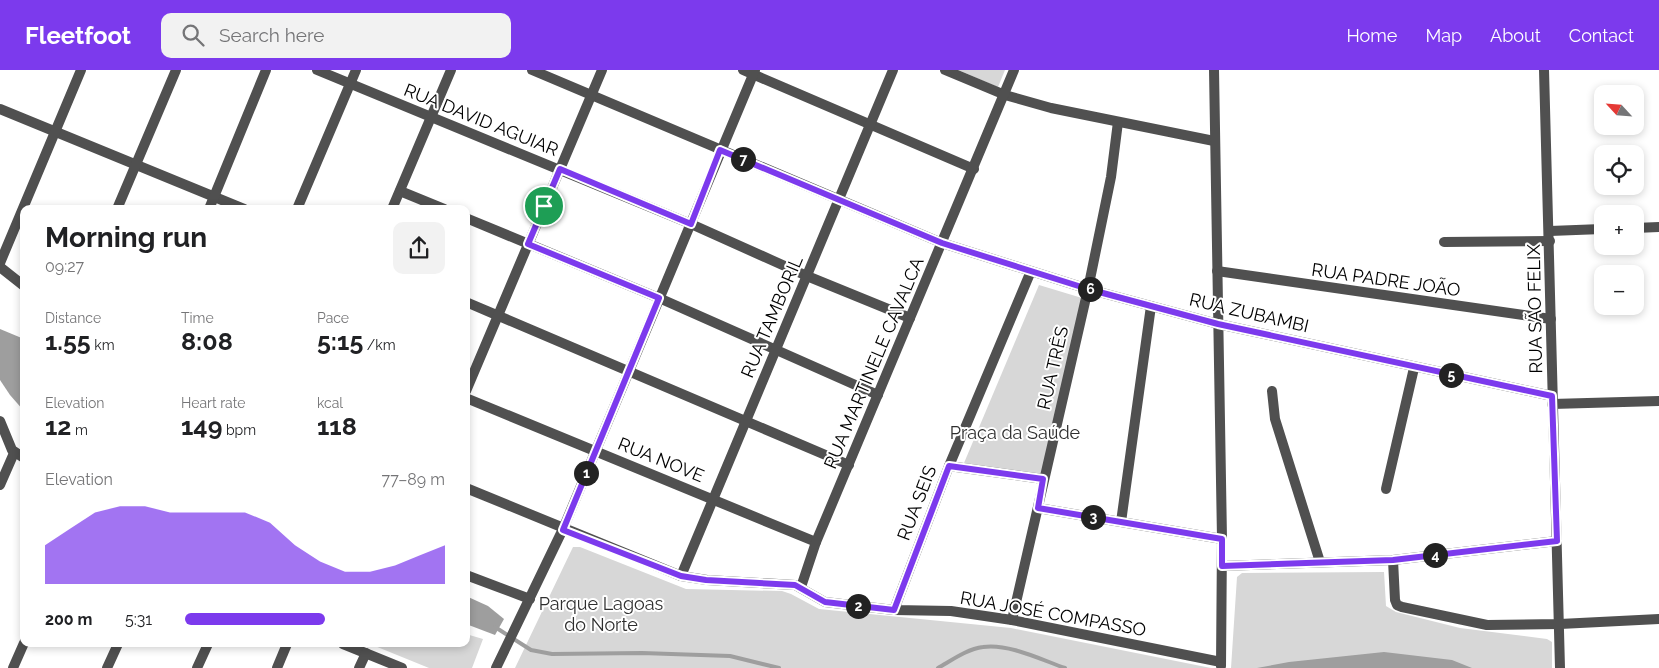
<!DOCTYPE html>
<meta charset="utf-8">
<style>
body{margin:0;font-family:Raleway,sans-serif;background:#f2f2f2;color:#202124;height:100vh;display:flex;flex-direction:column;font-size:19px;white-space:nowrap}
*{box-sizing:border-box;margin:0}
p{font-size:16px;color:#757577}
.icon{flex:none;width:28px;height:28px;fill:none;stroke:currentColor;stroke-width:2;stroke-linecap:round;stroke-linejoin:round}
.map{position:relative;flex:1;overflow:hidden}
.details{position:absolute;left:20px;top:135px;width:450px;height:442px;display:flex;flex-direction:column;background:#fff;border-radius:10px;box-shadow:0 2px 8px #0003}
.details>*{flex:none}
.needle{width:32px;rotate:296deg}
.fabs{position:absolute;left:1594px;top:15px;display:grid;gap:10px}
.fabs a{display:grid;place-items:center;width:50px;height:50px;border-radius:10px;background:#fff;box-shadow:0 2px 8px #0003;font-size:25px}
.pin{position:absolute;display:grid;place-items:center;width:42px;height:42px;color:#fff;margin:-21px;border:2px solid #fff;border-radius:50%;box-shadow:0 1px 5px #0007}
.km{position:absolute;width:25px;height:25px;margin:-12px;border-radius:50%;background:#222;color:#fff;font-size:14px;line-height:25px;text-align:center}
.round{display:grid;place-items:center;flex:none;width:52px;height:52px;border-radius:10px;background:#f2f2f2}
.head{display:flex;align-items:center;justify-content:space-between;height:85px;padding:0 25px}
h1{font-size:28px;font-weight:700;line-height:38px}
.metrics{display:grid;grid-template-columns:repeat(3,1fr);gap:8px;height:85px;padding:5px 25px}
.metrics div{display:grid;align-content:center}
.metrics b{font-size:25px;font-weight:700}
.metrics small{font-size:14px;font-weight:400}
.metrics p{font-size:14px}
.chart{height:140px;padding:10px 25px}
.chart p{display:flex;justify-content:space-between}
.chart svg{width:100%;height:90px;margin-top:5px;fill:#7c3aed;opacity:.7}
ul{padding:0 25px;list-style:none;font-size:16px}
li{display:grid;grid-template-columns:80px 60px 1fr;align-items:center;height:38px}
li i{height:12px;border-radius:6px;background:#7c3aed}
header{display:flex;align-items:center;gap:30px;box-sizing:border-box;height:70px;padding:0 25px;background:#7c3aed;color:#fff}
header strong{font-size:24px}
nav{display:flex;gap:28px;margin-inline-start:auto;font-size:18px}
.search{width:350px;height:45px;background:#f2f2f2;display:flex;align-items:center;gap:12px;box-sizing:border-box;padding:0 18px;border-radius:10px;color:#757577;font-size:19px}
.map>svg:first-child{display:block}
</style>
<header>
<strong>Fleetfoot</strong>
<div class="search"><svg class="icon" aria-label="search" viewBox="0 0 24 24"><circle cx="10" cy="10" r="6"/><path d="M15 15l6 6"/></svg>Search here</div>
<nav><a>Home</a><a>Map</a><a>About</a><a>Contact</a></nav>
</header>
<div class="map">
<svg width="1659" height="598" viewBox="0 0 1659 598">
<rect width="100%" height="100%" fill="#fff"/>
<g fill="#d7d7d7">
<polygon points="958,0 1005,0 998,17"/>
<polygon points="1039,215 1082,228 1041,405 964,393"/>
<polygon points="573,477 580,477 686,519 782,521 791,524 819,539 1011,558 1211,598 515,598"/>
<polygon points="1384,502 1386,536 1396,542 1460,558 1547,569 1552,572 1552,598 1231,598 1237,507 1242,503"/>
<polygon points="466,564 483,569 472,598 429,598 370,574 466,574"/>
</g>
<g fill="#9e9e9e">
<polygon points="0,259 24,269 24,341 10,325 0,310"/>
<polygon points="466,526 488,536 504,549 495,565 466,554"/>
<polygon points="1384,582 1452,590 1472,598 1257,598 1289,592"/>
</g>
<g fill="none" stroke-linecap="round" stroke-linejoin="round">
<g stroke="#9e9e9e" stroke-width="4">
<polyline points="495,557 531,580 552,584 642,583 730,586 779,598"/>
<path d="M938 598C952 590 967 579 983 577 1008 573 1042 590 1065 598"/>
</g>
<g stroke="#505050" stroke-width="10">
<polyline points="317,0 691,154 807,206 910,248"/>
<polyline points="532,0 942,173 1088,219 1218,254 1552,326"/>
<polyline points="743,0 974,99"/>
<polyline points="945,0 1005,25 1051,38 1214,71"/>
<polyline points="1214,0 1222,469 1221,596"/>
<polyline points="1544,0 1560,598"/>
<polyline points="0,39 244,139"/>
<polyline points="400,121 444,139"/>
<polyline points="117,139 176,0"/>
<polyline points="209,139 266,0"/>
<polyline points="297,139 356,0"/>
<polyline points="392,139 451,0"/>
<polyline points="466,148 659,228 878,325"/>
<polyline points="1635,158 1659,157"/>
<polyline points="1550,161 1602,159"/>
<polyline points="1444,172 1550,171"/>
<polyline points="0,193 81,0"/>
<polyline points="0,197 24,216"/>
<polyline points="1217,201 1551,249"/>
<polyline points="466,232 849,395"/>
<polyline points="466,321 602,0"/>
<polyline points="1272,321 1275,349 1320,492"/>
<polyline points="466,328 816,472"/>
<polyline points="1552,334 1659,331"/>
<polyline points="0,351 12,380 24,388"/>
<polyline points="949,396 1043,409"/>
<polyline points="0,415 14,383"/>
<polyline points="466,418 681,506 707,510 795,515 825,532 894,540 951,541 1012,550 1221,592"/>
<polyline points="1386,419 1414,298"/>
<polyline points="1038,438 1222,469"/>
<polyline points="1121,452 1151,236"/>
<polyline points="1393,490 1395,530 1397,535 1402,537 1487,555 1560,554 1659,549"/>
<polyline points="1222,496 1393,490 1557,471"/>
<polyline points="466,505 530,529"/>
<polyline points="681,506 893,0"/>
<polyline points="801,517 816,472 1014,0"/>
<polyline points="894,540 949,396 1031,201"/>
<polyline points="1012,550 1088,219 1111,107 1118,52"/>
<polyline points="343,574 402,598"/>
<polyline points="13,598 24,573"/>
<polyline points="107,598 118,574"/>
<polyline points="197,598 208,574"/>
<polyline points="277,598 287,574"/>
<polyline points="359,598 366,583"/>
<polyline points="496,598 563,459 755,0"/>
</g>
</g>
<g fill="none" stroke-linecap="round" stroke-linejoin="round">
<defs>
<polygon id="route" points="720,80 942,173 1088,219 1218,254 1552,326 1557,471 1393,490 1222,496 1222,469 1038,438 1043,409 949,396 894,540 825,532 795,515 706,510 681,506 563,460 659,228 528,174 560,99 691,154"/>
</defs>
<use href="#route" stroke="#fff" stroke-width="10"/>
<use href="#route" stroke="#7c3aed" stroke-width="6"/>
</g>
<g text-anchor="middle" stroke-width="4" stroke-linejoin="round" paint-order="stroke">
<g font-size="18" fill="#000" stroke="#fff">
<text transform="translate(481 50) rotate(22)" y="6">RUA DAVID AGUIAR</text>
<text transform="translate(1386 210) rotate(8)" y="6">RUA PADRE JOÃO</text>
<text transform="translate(1535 239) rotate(-91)" y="6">RUA SÃO FELIX</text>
<text transform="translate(1249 243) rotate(13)" y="6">RUA ZUBAMBI</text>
<text transform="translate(772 247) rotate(-67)" y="6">RUA TAMBORIL</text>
<text transform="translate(874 293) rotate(-67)" y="6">RUA MARTINELE CAVALCA</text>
<text transform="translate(1053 298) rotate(-77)" y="6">RUA TRÊS</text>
<text transform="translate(661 390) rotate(22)" y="6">RUA NOVE</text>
<text transform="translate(917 433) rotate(-69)" y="6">RUA SEIS</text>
<text transform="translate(1053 544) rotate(10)" y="6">RUA JOSÉ COMPASSO</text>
</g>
<g font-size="18" fill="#2e2e2e" stroke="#fff">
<text x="1015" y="369">Praça da Saúde</text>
<text x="601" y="540">Parque Lagoas<tspan x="601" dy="21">do Norte</tspan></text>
</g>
</g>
</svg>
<div class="fabs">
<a><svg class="needle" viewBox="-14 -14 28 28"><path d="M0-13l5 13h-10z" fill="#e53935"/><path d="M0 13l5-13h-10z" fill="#757577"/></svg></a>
<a><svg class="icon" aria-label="locate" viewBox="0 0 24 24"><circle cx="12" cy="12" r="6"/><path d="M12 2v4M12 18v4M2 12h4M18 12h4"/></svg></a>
<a>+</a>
<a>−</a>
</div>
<div class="pin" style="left:544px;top:136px;background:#1e9e55"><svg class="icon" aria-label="arrive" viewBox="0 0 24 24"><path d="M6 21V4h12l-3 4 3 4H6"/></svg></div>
<b class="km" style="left:586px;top:403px">1</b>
<b class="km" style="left:858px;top:536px">2</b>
<b class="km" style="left:1093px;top:447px">3</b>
<b class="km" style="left:1435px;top:485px">4</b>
<b class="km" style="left:1451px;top:305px">5</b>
<b class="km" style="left:1090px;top:219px">6</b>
<b class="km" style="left:743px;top:89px">7</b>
<section class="details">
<div class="head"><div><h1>Morning run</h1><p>09:27</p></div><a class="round"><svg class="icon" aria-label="share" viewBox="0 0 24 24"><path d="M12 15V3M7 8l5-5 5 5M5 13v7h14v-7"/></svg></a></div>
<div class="metrics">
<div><p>Distance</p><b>1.55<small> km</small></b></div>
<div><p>Time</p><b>8:08</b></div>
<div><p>Pace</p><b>5:15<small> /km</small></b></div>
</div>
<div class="metrics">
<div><p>Elevation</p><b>12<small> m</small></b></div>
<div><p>Heart rate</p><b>149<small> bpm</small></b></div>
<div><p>kcal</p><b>118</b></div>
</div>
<div class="chart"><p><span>Elevation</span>77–89 m</p>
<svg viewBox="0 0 160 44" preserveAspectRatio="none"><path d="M0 44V25L10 17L20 9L30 6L40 6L50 9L60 9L70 9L80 9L90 14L100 25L110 33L120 38L130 38L140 35L150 30L160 25V44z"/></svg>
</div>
<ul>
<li><b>200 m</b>5:31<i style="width:54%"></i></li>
</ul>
</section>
</div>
